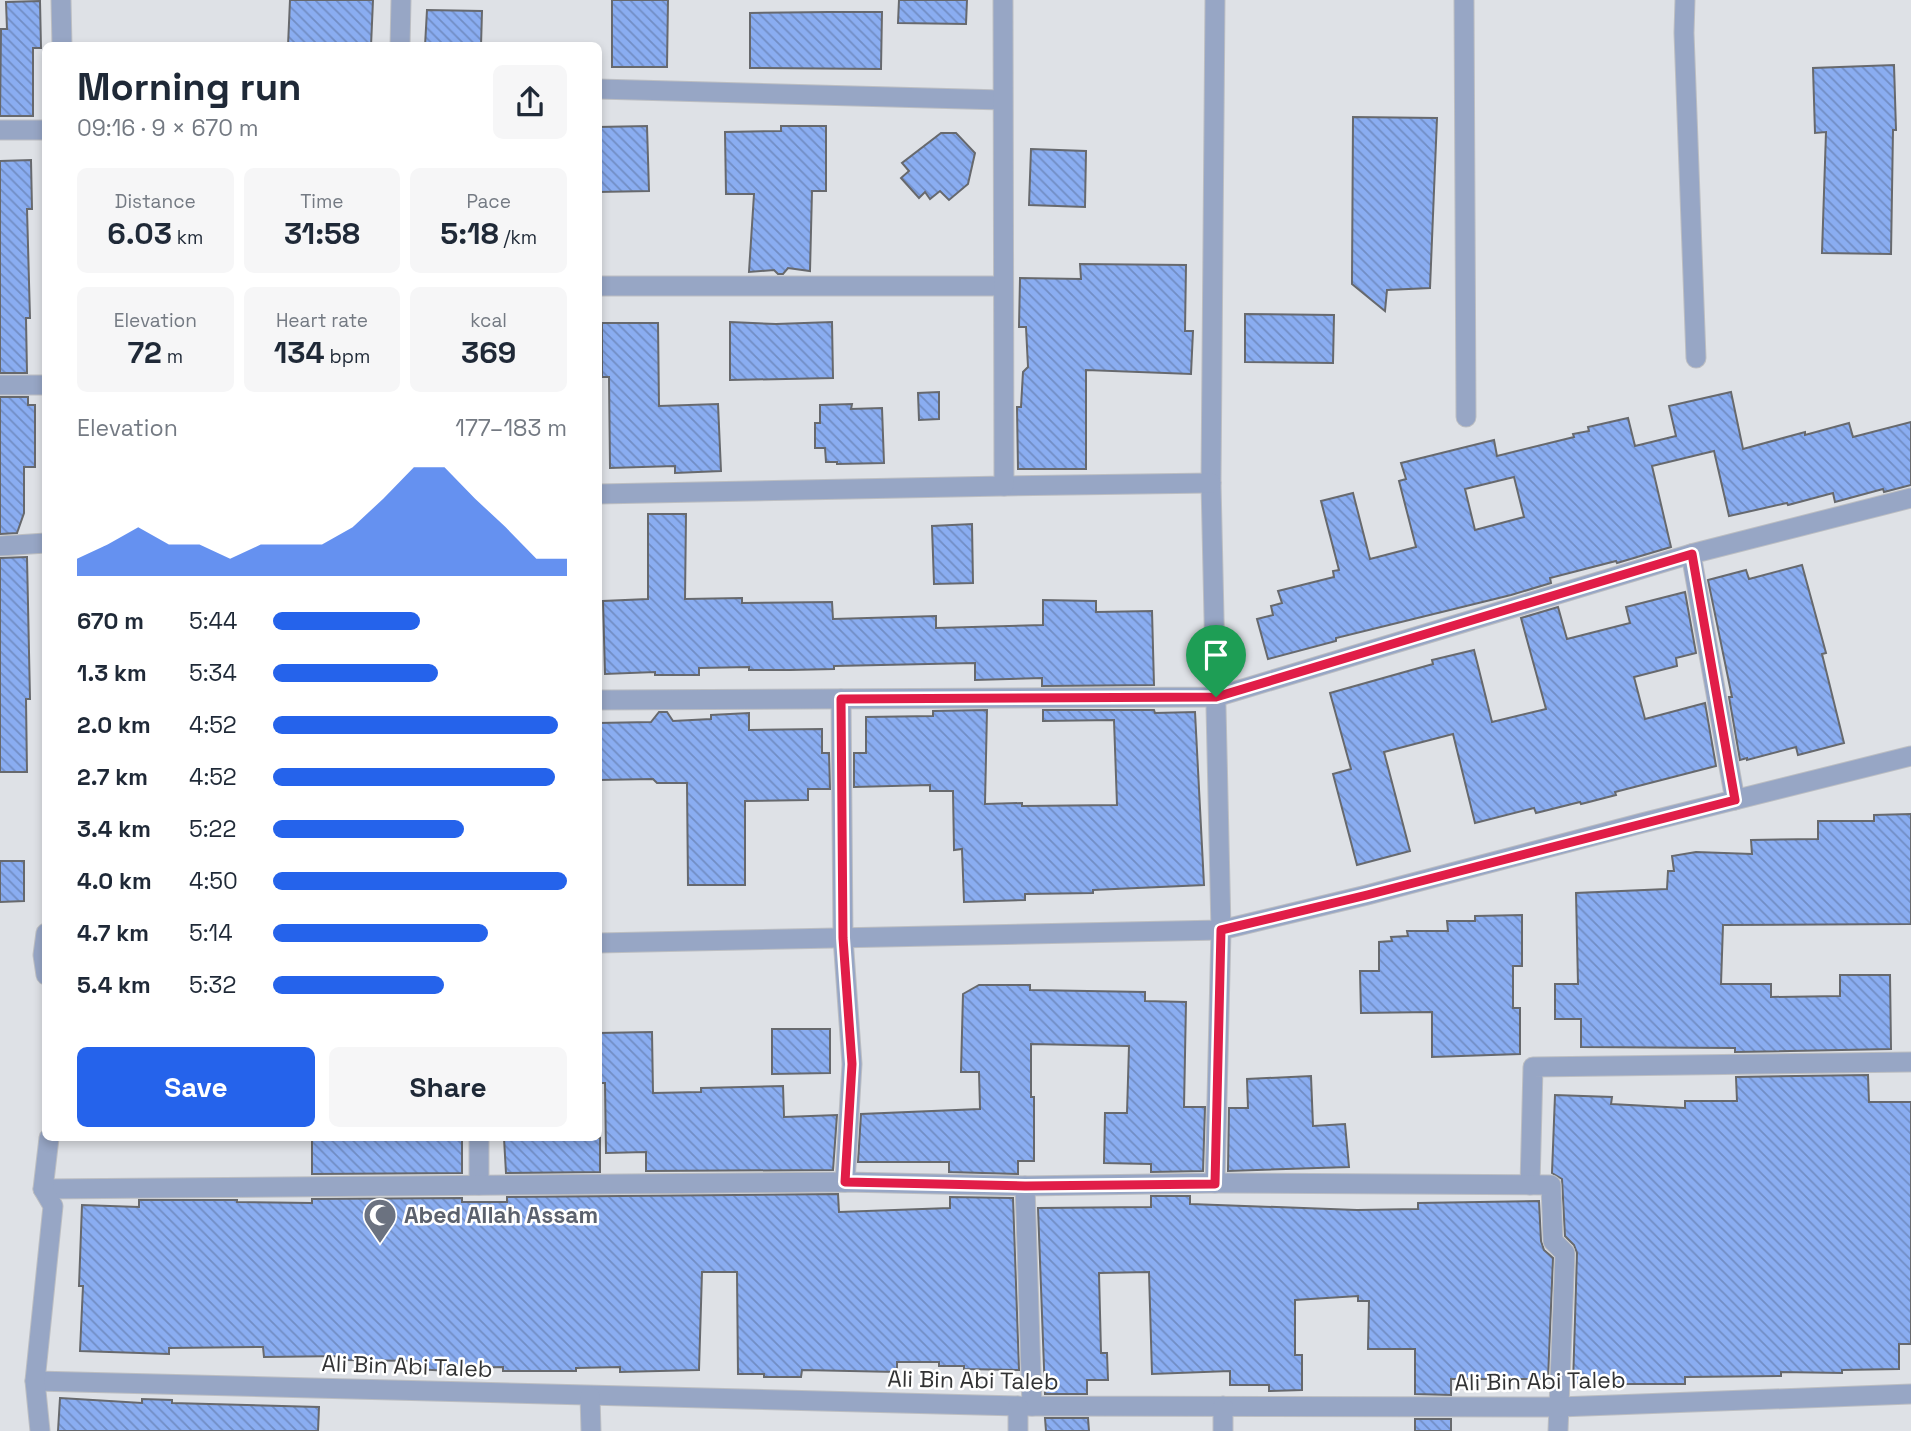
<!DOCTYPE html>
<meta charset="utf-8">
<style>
body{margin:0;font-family:"Space Grotesk",sans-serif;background:#f6f6f7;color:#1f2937;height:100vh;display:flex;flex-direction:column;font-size:26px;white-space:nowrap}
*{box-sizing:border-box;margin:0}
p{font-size:23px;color:#747a83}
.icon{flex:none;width:38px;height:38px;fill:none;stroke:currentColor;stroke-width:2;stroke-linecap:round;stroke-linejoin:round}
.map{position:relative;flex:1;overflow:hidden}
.panel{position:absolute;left:42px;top:42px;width:560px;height:1099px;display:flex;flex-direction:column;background:#fff;border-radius:10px;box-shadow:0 4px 10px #0003}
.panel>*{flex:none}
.pin{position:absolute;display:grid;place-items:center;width:60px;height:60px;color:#fff;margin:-72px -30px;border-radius:50% 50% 50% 0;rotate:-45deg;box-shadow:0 0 7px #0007}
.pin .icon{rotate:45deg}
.round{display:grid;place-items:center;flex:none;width:74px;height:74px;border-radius:10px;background:#f6f6f7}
.summary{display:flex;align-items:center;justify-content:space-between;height:119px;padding:0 35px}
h1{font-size:38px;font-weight:800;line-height:52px}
.metrics{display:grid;grid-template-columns:repeat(3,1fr);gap:10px;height:119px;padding:7px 35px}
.metrics div{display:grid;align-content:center;border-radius:10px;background:#f6f6f7;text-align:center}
.metrics b{font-size:30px;font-weight:800}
.metrics small{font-size:19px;font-weight:400}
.metrics p{font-size:19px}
.chart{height:196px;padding:14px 35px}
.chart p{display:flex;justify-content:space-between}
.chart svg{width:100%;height:126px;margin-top:7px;fill:#2563eb;opacity:.7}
.cta{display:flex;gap:14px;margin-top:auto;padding:14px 35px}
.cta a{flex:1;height:80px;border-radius:10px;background:#2563eb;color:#fff;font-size:28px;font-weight:800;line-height:80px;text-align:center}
.cta a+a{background:#f6f6f7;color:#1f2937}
ul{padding:0 35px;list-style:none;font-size:23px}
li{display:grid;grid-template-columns:112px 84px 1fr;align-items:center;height:52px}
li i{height:18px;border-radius:9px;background:#2563eb}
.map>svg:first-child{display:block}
</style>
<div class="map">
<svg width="1911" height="1431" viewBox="0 0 1911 1431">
<defs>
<pattern id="building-back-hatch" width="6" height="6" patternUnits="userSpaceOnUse" patternTransform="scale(1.75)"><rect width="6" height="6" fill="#8aadf1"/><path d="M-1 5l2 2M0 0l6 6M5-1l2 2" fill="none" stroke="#718dc4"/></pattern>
</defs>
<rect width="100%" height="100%" fill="#dee1e6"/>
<g fill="url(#building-back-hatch)" stroke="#67696d" stroke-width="2" fill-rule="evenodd">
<polygon points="290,0 373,0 371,46 288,46"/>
<polygon points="612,0 668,0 667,67 612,67"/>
<polygon points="899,0 967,0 966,24 898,23"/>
<polygon points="40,1 41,48 33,48 33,116 0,116 1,29 7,29 6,2"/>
<polygon points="427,10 482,11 481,46 425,46"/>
<polygon points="829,12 882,12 881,69 750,68 750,13"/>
<polygon points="1894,65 1896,130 1893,130 1891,254 1822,253 1826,132 1815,133 1813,68"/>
<polygon points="1353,117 1437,118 1430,288 1387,290 1385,311 1352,284"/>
<polygon points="647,126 649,191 598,192 598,127"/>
<polygon points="781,126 826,126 826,191 812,191 810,271 788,268 783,274 778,274 774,270 749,272 754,194 726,194 725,132 781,131"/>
<polygon points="941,133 956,133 975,153 968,184 949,200 940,191 930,199 925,192 919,198 901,178 909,171 902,163"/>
<polygon points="1031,149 1086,151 1085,207 1029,205"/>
<polygon points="31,160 32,209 27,209 30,318 26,318 27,373 0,373 0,161"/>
<polygon points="1080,264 1186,265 1185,331 1193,331 1191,374 1086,370 1086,469 1018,469 1017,407 1021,407 1023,372 1028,367 1026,327 1019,327 1020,278 1081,279"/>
<polygon points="1245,314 1334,315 1333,363 1245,362"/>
<polygon points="730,322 776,324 832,322 833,378 730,380"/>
<polygon points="602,323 658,323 659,406 718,404 721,471 675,473 675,466 610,468 609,377 602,377"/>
<polygon points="939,392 939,419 919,420 918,393"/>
<path d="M1731 392 1743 449 1805 432V435L1849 423 1853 437 1911 422V485L1884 492 1883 489 1835 502 1833 493 1788 505 1787 503 1729 516 1714 451 1652 466 1671 547 1617 563 1616 561 1550 578 1551 583 1511 595 1336 638V641L1268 659 1257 619 1273 615 1271 606 1282 603 1278 591 1334 577 1333 571 1339 570 1321 501 1353 493 1370 559 1416 547 1399 481 1406 479 1401 463 1494 440 1497 456 1574 437 1573 434 1589 431 1588 427 1628 418 1635 446 1676 436 1669 406ZM1514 477 1524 517 1475 530 1465 489Z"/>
<polygon points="0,397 28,397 28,405 35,405 35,467 24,467 24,513 17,533 0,534"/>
<polygon points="852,404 851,409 882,408 884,463 837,464 837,462 826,462 825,448 815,448 815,423 820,423 820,405"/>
<polygon points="648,514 686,514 685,599 742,598 742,603 832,602 833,619 936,616 936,628 1043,625 1043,600 1096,601 1096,612 1152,611 1154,685 1042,686 1042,678 975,680 975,663 834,666 834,669 790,670 749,670 749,667 699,668 699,675 655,675 655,672 605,674 603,601 648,599"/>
<polygon points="972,524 973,583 934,584 932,526"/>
<polygon points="27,557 30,699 26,699 27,772 0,772 0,558"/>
<polygon points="1802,565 1826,653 1822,654 1844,743 1798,755 1796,747 1747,760 1747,758 1740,760 1729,697 1732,697 1708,580 1746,570 1749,579"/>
<polygon points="1685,592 1696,653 1676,658 1677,666 1634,677 1645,719 1705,703 1716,766 1615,792 1616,795 1581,804 1580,802 1536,813 1534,808 1475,823 1453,734 1384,752 1410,851 1357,865 1333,774 1351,769 1330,693 1433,664 1432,660 1474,650 1492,722 1546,709 1521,618 1558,607 1567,639 1630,623 1626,607"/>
<polygon points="987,710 985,804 1022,803 1022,806 1117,805 1114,720 1043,721 1043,710 1154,710 1155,713 1195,712 1204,885 1093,890 1093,893 1025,894 1025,900 964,902 962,849 954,850 953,791 930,791 930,785 854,787 854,753 866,753 866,717 933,716 933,711"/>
<polygon points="659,712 667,712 673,721 711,719 711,715 749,713 749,730 822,729 822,753 829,753 830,789 808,789 808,800 745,801 745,885 688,885 687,783 657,783 653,779 598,780 598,723 651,722"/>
<polygon points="1911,814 1911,924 1723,925 1721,984 1771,984 1771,997 1840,996 1840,975 1890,975 1891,1049 1735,1052 1735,1048 1581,1047 1581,1019 1555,1019 1555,984 1578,984 1576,893 1667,889 1668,871 1674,871 1672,856 1696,852 1752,854 1751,840 1818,839 1818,821 1874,821 1874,815"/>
<polygon points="0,861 24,861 24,901 0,902"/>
<polygon points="1522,915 1522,966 1513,966 1513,1008 1520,1008 1520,1054 1432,1057 1432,1012 1361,1013 1360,971 1379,971 1379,942 1392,941 1391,937 1408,936 1407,931 1448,931 1447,921 1475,921 1475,916"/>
<polygon points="979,985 1030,985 1030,990 1145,992 1145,1001 1186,1002 1184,1107 1205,1107 1203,1171 1151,1172 1151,1164 1104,1163 1105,1113 1127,1113 1129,1046 1031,1044 1031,1097 1034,1097 1034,1161 1018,1161 1018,1174 949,1172 949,1162 858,1162 861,1114 980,1109 979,1072 961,1072 963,994"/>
<polygon points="772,1029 830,1029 830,1073 772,1074"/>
<polygon points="652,1032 653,1093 701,1092 701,1088 783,1086 784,1117 837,1115 833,1170 646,1171 646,1152 606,1153 605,1083 598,1083 598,1033"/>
<polygon points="1868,1075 1869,1102 1911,1102 1911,1344 1899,1344 1899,1369 1842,1370 1842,1373 1781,1372 1781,1376 1685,1377 1685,1384 1573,1384 1577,1253 1574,1245 1565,1236 1562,1179 1552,1173 1555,1095 1612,1097 1611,1104 1685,1108 1685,1101 1737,1101 1736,1077"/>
<polygon points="1311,1076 1313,1126 1345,1124 1349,1167 1228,1171 1229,1108 1248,1108 1247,1079"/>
<polygon points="312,1138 462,1138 462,1173 312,1174"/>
<polygon points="504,1138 600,1138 600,1172 506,1173"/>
<polygon points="838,1194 839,1212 950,1208 950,1197 1013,1198 1019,1370 964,1369 964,1366 939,1366 939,1362 897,1362 897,1372 802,1370 801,1377 764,1377 764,1374 738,1374 737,1272 702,1272 699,1370 620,1372 620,1367 576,1368 576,1371 503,1371 503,1367 447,1368 447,1371 418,1369 419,1361 344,1360 344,1356 264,1357 263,1347 169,1348 169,1354 80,1351 83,1286 79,1286 82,1205 139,1207 139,1200 237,1200 237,1202 312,1203 312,1199 462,1198 462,1202 507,1202 507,1197"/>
<polygon points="1151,1196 1190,1196 1190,1204 1357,1210 1418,1209 1418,1203 1539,1201 1541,1241 1544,1250 1553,1258 1548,1379 1451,1379 1451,1395 1415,1394 1415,1349 1368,1349 1369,1301 1358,1301 1358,1296 1295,1300 1295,1355 1302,1355 1302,1390 1269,1391 1269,1385 1230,1385 1230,1371 1152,1374 1149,1272 1099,1273 1101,1353 1107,1353 1108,1380 1087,1380 1087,1394 1045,1394 1038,1208 1151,1207"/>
<polygon points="60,1398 142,1403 142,1399 172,1400 172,1403 319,1407 318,1431 58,1431"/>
<polygon points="1045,1418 1088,1418 1089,1431 1046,1431"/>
<rect x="1415" y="1419" width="36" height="12"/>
</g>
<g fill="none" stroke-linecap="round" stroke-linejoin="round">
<defs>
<g id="minor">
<polyline points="1215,0 1211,483 1221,930 1215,1183"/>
<polyline points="1464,0 1466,417"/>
<polyline points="1685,0 1684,33 1696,358"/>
<polyline points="400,46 401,0"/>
<polyline points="598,89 1002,100"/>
<polyline points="0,130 46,130"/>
<polyline points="598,286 1003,286"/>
<polyline points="0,385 46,385"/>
<polyline points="1004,486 1211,483"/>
<polyline points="598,494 1004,486 1003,0"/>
<polyline points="0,546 46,543"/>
<polyline points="1691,554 1735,800"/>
<polyline points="841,699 843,938 852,1064 845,1182"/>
<polyline points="598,700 1216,697 1691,554 1911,498"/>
<polyline points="479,1185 479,1138"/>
<polyline points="1530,1185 1533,1067 1911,1062"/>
<polyline points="1025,1186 1032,1406"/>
<polyline points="43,1189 845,1182 1025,1186 1215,1183 1551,1185 1553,1241 1565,1253 1558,1431"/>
<polyline points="35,1381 1018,1406 1559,1407 1911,1394"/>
<polyline points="590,1396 591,1431"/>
<polyline points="1018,1406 1018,1431"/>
<polyline points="1223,1406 1223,1431"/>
</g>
<g id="tertiary">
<polyline points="61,0 62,46"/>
<polyline points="46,933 43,955 46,975"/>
<polyline points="598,943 1221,930 1367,895 1642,823 1911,756"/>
<polyline points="40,1431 35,1381 53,1206 43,1189 49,1138"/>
</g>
</defs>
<use href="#minor" stroke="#bcbec2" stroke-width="21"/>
<use href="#tertiary" stroke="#bcbec2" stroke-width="21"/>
<use href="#minor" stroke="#97a6c5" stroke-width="19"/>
<use href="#tertiary" stroke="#97a6c5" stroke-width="19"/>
</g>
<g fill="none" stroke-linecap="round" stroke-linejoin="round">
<defs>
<polygon id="route" points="1692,554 1735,800 1367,895 1221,930 1215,1184 1025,1186 845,1182 852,1064 843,938 841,699 1216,697"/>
</defs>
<use href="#route" stroke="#fff" stroke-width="14"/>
<use href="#route" stroke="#e11d48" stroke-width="9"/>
</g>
<defs>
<symbol id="mosque-pin" viewBox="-11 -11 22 30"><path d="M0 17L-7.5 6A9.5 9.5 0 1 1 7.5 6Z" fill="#6b7280" stroke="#fff"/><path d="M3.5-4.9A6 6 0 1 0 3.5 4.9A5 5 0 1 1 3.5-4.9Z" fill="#fff"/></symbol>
</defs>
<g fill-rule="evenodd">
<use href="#mosque-pin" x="361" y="1196" width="38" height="52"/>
</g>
<g text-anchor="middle" stroke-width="5" stroke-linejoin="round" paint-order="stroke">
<g font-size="23" font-weight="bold" fill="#5b616d" stroke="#fff" text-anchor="start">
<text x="404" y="1223">Abed Allah Assam</text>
</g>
<g font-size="23" fill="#323334" stroke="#fff">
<text transform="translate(407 1366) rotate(2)" y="8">Ali Bin Abi Taleb</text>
<text transform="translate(973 1380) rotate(1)" y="8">Ali Bin Abi Taleb</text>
<text transform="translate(1540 1381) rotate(-1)" y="8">Ali Bin Abi Taleb</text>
</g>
</g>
</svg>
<div class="pin" style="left:1216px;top:697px;background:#1e9e55"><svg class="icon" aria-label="arrive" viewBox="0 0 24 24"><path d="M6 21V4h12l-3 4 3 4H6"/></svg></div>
<section class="panel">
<div class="summary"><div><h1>Morning run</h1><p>09:16 · 9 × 670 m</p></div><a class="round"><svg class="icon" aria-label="share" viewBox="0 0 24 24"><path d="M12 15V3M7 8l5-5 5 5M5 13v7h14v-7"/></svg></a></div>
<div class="metrics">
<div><p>Distance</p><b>6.03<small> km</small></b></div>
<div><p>Time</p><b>31:58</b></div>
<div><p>Pace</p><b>5:18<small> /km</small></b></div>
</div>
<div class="metrics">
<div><p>Elevation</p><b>72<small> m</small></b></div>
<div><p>Heart rate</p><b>134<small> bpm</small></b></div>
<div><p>kcal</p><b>369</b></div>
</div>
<div class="chart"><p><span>Elevation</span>177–183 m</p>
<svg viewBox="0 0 160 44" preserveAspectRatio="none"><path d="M0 44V38L10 33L20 27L30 33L40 33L50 38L60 33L70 33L80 33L90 27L100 17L110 6L120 6L130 17L140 27L150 38L160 38V44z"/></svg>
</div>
<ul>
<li><b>670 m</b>5:44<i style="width:50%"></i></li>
<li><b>1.3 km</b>5:34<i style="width:56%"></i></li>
<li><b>2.0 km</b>4:52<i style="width:97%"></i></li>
<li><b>2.7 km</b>4:52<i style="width:96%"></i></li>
<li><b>3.4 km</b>5:22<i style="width:65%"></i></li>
<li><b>4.0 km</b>4:50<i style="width:100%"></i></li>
<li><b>4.7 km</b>5:14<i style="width:73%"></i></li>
<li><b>5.4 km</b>5:32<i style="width:58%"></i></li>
</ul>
<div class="cta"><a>Save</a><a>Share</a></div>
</section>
</div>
